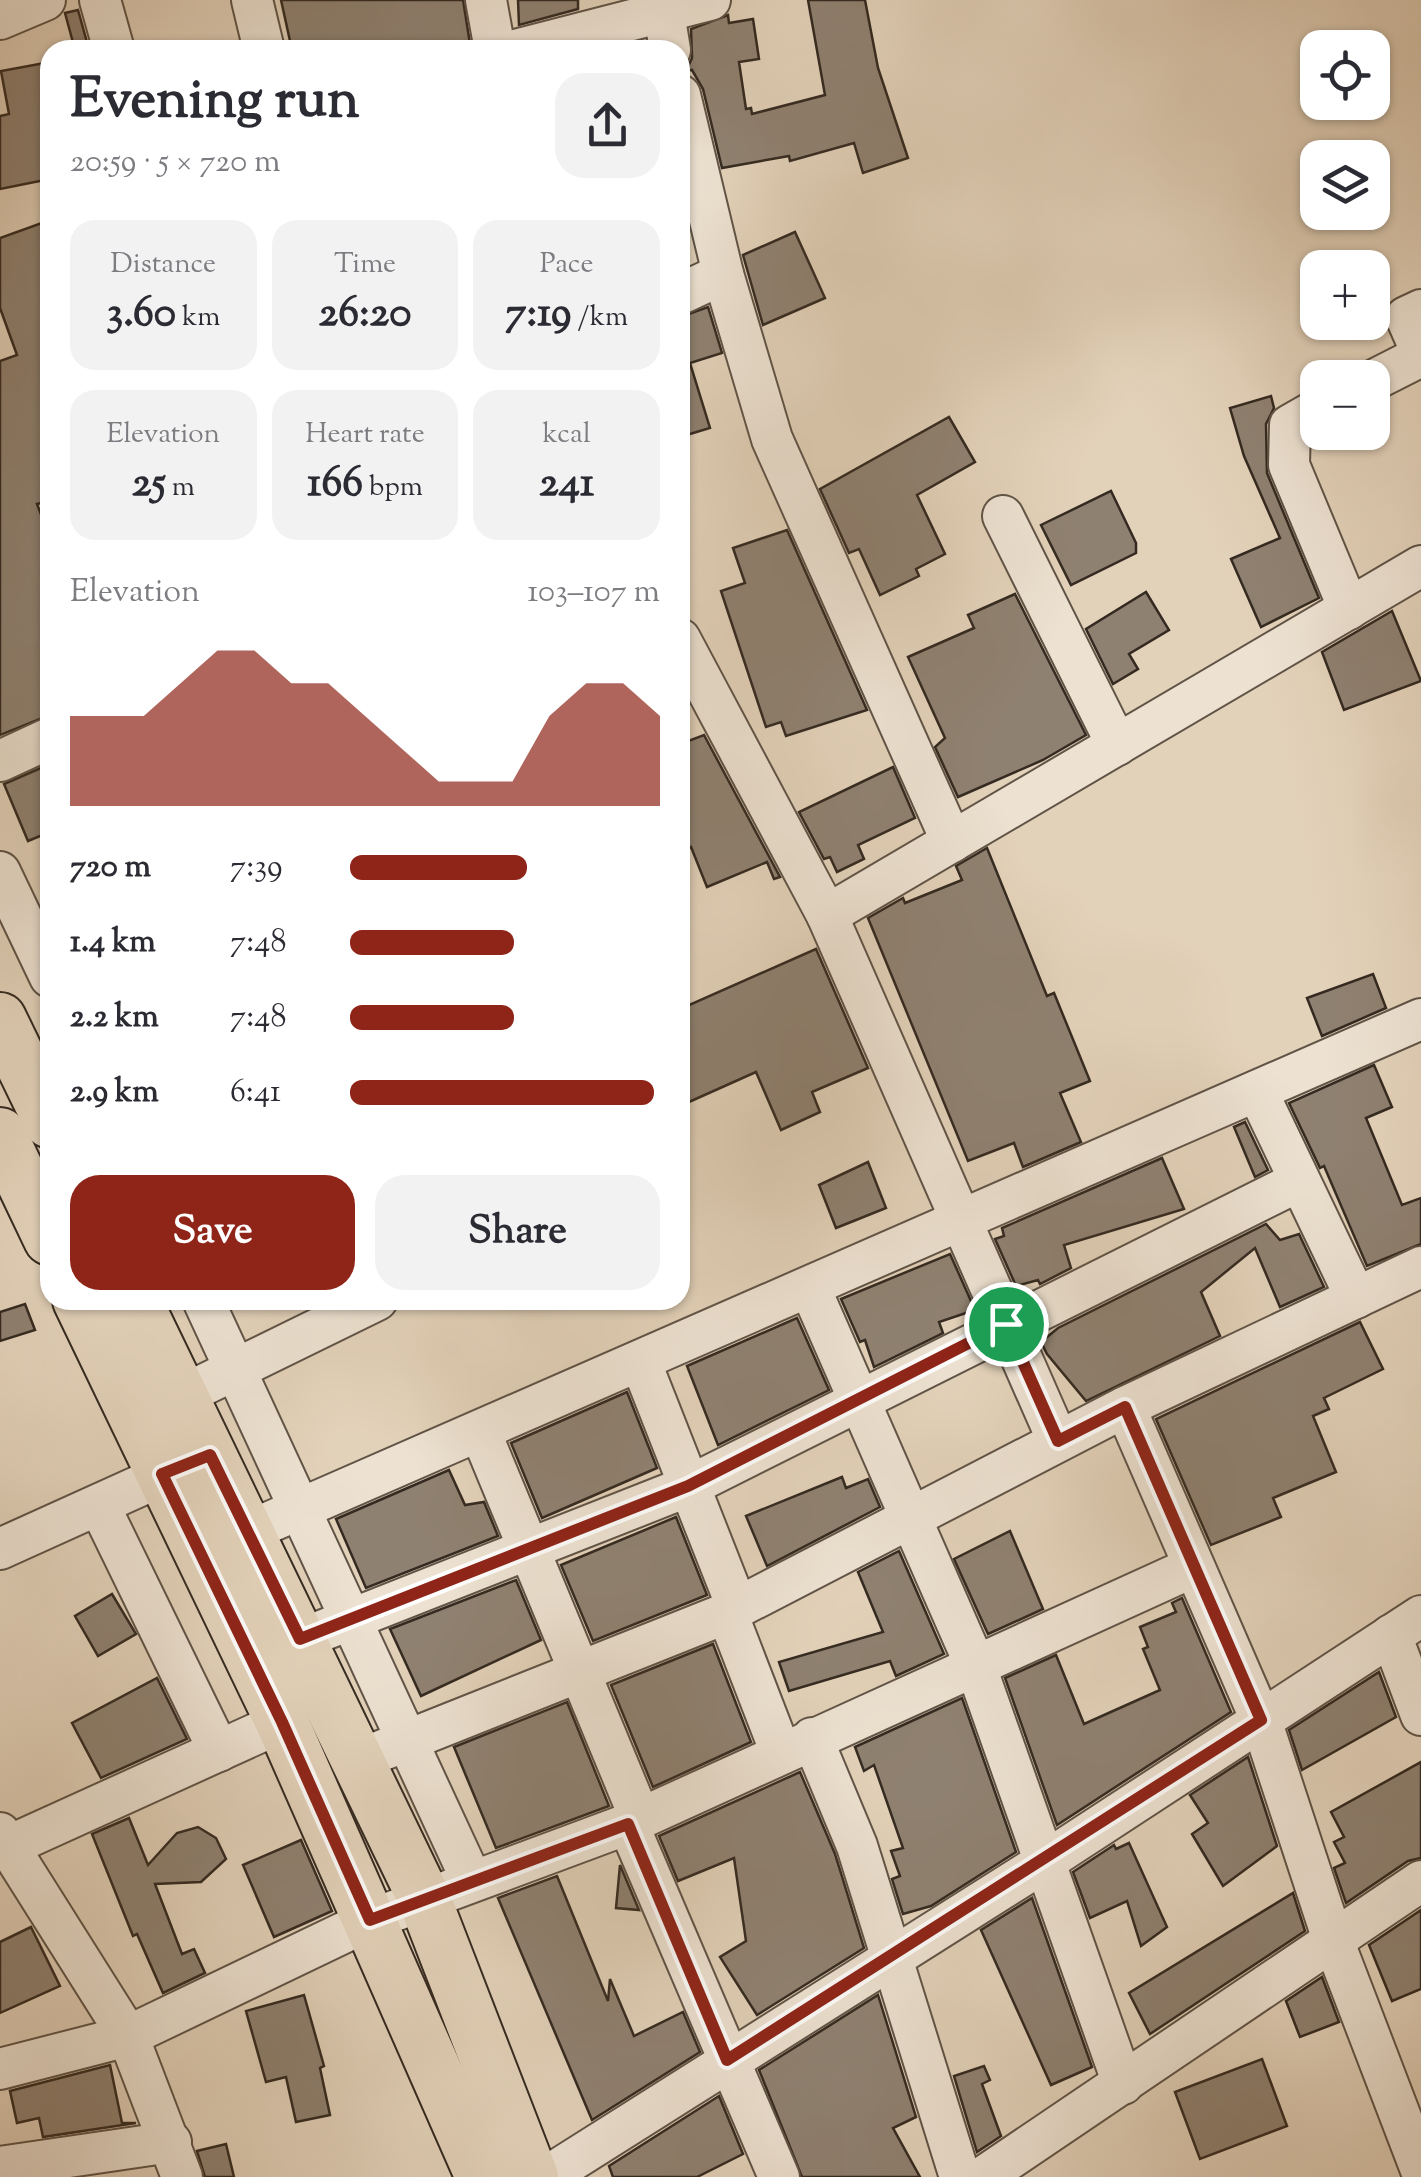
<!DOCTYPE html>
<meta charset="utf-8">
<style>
body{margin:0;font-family:"Sorts Mill Goudy",serif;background:#f2f2f3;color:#2b2b33;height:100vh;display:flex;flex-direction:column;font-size:38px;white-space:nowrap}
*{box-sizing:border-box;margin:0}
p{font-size:32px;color:#7c7c81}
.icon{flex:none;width:55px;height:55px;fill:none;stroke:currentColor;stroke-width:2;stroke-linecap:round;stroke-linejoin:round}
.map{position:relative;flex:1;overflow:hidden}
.sheet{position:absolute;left:40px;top:40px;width:650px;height:1270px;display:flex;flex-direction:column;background:#fff;border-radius:30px;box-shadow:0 2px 8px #0004}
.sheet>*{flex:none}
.controls{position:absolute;left:1300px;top:30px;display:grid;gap:20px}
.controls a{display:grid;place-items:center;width:90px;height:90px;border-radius:20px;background:#fff;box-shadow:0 2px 8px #0004;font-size:50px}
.pin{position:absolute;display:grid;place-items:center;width:85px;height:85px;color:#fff;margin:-42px;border:5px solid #fff;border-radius:50%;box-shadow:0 2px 10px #0007}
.round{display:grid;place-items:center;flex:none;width:105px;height:105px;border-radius:30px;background:#f2f2f3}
.head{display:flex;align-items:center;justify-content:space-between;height:170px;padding:0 30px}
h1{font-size:55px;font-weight:700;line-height:75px}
.figures{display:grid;grid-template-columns:repeat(3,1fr);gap:15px;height:170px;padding:10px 30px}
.figures div{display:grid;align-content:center;border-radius:25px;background:#f2f2f3;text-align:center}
.figures b{font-size:42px;font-weight:700}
.figures small{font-size:28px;font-weight:400}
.figures p{font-size:28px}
.chart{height:280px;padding:20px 30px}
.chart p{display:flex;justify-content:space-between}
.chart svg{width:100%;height:180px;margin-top:10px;fill:#8f2418;opacity:.7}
.primary-button{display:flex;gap:20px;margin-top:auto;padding:20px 30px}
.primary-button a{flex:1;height:115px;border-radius:30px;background:#8f2418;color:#fff;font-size:40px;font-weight:700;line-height:115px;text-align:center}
.primary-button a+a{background:#f2f2f3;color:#2b2b33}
ul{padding:0 30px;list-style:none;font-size:32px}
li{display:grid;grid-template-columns:160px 120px 1fr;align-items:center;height:75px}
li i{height:25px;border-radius:12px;background:#8f2418}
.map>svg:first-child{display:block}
</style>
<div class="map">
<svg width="1421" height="2177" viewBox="0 0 1421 2177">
<rect width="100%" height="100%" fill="#e3d2ba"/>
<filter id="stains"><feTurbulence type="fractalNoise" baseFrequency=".002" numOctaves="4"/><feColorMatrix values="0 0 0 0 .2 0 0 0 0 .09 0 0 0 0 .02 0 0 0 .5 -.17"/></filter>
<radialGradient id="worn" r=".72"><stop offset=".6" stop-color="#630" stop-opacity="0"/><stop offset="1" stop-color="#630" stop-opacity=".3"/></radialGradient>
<g fill="#8f8171" stroke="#342a21" stroke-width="2.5">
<polygon points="281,0 463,0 471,50 292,50"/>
<polygon points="518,0 578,0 578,9 519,25"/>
<polygon points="808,0 865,0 878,68 908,158 863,173 854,143 790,161 789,156 722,168 703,89 692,70 686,71 692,58 691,29 728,15 729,23 753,19 759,59 739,62 746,109 751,108 752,114 825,95"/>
<polygon points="78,10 88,46 75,50 65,13"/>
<polygon points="50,62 50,179 0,189 0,116 9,114 1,71"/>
<polygon points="50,220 50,501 37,504 50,538 50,715 0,735 0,361 17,355 0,308 0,238"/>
<polygon points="795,232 825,298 763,325 743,255"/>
<polygon points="708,307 722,353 690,363 710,428 680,437 680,317"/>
<polygon points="1271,396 1274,408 1266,424 1267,473 1319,598 1261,627 1231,559 1280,538 1244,456 1230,408"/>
<polygon points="949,417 975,462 917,495 945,554 916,569 919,576 880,595 859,549 849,553 820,489"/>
<polygon points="1111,491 1136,543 1136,553 1071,585 1041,525"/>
<polygon points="787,530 867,710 786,736 781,722 766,727 721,591 745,583 733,548"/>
<polygon points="1146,592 1169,630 1129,654 1138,669 1113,684 1086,629"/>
<polygon points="1015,594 1086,735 1043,760 958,797 935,747 945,738 908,657 974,628 968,615"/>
<polygon points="1392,611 1421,681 1344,710 1322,652"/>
<polygon points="704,735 780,877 774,879 767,862 707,887 691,847 680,852 680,744"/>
<polygon points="50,764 50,832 28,841 4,784"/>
<polygon points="893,767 915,818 858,845 864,859 837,872 830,857 824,859 799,812"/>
<polygon points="987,848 1047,996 1054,993 1090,1081 1060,1093 1081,1142 1023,1167 1014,1143 968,1161 868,918 903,898 905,903 962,880 956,866"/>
<polygon points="816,949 868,1068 812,1092 820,1112 781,1130 756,1072 680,1106 680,1009"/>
<polygon points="1373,974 1386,1008 1322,1036 1307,998"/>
<polygon points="1374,1065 1392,1107 1366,1118 1402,1205 1421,1198 1421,1244 1367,1266 1324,1166 1320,1168 1289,1103"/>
<polygon points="1245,1122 1268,1170 1255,1177 1234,1127"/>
<polygon points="1162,1158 1184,1209 1064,1245 1071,1268 1040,1284 1038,1280 1016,1286 995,1239 1004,1236 1002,1228"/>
<polygon points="868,1162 886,1208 836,1228 819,1185"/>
<polygon points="1266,1224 1280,1240 1299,1234 1324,1287 1280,1307 1255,1248 1201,1292 1220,1336 1086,1401 1047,1354 1041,1342 1058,1328"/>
<polygon points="950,1254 975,1310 939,1322 943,1333 874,1367 865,1340 860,1342 841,1299"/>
<polygon points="25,1304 35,1330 0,1341 0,1312"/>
<polygon points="797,1318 829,1390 718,1445 687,1366"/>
<polygon points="1360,1322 1383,1369 1324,1398 1329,1409 1313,1416 1336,1472 1273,1498 1281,1517 1211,1545 1156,1419"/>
<polygon points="627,1392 657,1468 542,1518 511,1443"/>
<polygon points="449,1470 465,1505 484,1502 498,1536 366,1588 336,1519"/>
<polygon points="842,1477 846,1488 868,1479 880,1507 767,1566 746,1516"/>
<polygon points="676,1517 707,1595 593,1641 561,1565"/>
<polygon points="1010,1531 1043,1609 988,1634 954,1559"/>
<polygon points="899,1551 944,1654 896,1676 890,1661 789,1691 779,1662 883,1632 858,1572"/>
<polygon points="516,1580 541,1640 421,1696 390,1629"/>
<polygon points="112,1594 136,1634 98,1656 75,1616"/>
<polygon points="1182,1598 1231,1712 1057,1825 1005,1678 1056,1655 1084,1724 1160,1690 1143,1649 1148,1647 1140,1627 1176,1612 1172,1603"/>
<polygon points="713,1644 751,1742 653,1787 611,1685"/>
<polygon points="1379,1672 1396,1717 1302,1770 1289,1730"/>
<polygon points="157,1678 187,1739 101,1778 72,1723"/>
<polygon points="962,1698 1016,1852 931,1906 903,1914 892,1879 900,1876 891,1851 903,1848 874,1765 864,1771 855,1747"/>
<polygon points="567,1702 609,1806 496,1848 454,1747"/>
<polygon points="1248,1757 1277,1846 1223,1886 1192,1834 1208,1823 1190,1795"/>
<polygon points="1421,1762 1421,1858 1408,1861 1346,1903 1334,1868 1345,1863 1334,1842 1344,1837 1331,1812"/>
<polygon points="800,1772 835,1854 864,1948 757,2015 720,1957 746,1941 734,1858 678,1881 659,1836"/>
<polygon points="129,1818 148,1865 177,1833 198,1827 216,1838 226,1859 201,1882 155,1884 182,1954 194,1949 205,1973 163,1993 137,1934 133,1936 92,1834"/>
<polygon points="301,1840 332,1911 274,1937 243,1865"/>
<polygon points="1129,1843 1167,1927 1141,1946 1127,1901 1090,1918 1073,1872 1114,1845 1116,1849"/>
<polygon points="620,1865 639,1910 616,1908"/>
<polygon points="557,1876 608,2001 610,1979 634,2036 683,2012 700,2052 592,2120 498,1898"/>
<polygon points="1293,1893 1305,1931 1150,2034 1129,1993"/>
<polygon points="1032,1898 1092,2067 1051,2085 981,1930"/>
<polygon points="1421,1910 1421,1989 1392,2001 1369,1945"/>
<polygon points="31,1927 60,1986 0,2013 0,1942"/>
<polygon points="1322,1977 1339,2022 1300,2037 1286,2001"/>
<polygon points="304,1995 324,2066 320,2068 330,2115 296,2122 286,2077 266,2082 246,2011"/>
<polygon points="878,1995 916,2117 893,2128 920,2177 802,2177 759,2070"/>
<polygon points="1262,2059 1287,2126 1200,2159 1175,2092"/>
<polygon points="110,2065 122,2123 136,2123 43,2137 39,2118 17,2123 10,2091"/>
<polygon points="984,2066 990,2080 982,2084 1001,2136 977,2152 954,2076"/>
<polygon points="719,2096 743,2154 697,2177 613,2177 609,2166"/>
<polygon points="226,2144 234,2177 205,2177 197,2151"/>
</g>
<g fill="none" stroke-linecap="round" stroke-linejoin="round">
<defs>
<g id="minor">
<polyline points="100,0 114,50"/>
<polyline points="252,0 264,50"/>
<polyline points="486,0 495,50"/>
<polyline points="662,0 670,50"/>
<polyline points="0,19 45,0"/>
<polyline points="515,50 710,0"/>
<polyline points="680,95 723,274 772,439 952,842"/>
<polyline points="680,294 723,274"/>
<polyline points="1421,310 1406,317 1421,351"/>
<polyline points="1372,381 1421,356"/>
<polyline points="1318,409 1290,425 1289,465 1349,609"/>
<polyline points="1003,516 1117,745"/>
<polyline points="680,639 827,915 1058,1441"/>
<polyline points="0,761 50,738"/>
<polyline points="0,872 50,977"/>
<polyline points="827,915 1421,566"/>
<polyline points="1257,1091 1356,1298"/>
<polyline points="810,1288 976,1667 1123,2084"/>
<polyline points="203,1300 472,1881"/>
<polyline points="641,1363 737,1607"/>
<polyline points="181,1396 377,1300"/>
<polyline points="1125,1407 1261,1720 1333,1940 1421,2170"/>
<polyline points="480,1431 640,1818"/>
<polyline points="99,1505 219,1751"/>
<polyline points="247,1532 1421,1019"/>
<polyline points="0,1549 188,1464"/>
<polyline points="727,1613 781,1753"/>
<polyline points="1391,1635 1421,1715"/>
<polyline points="301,1639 689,1486 1297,1182"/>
<polyline points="812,1738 857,1846 960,2177"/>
<polyline points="358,1760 727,1613 1125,1407 1421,1267"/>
<polyline points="628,1824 779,2177"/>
<polyline points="0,1833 128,2036 182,2177"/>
<polyline points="0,1850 282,1722"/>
<polyline points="0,2069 128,2036 370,1920 628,1824 1193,1567"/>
<polyline points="0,2167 171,2142"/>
<polyline points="546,2177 1046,1861 1421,1616"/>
<polyline points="983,2177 1421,1881"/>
</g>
<g id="major">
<polyline points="0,1019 50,1122"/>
<polyline points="0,1134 50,1239"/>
<polyline points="79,1300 282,1722 482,2177"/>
<polyline points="135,1300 424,1898 532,2177"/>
</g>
</defs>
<use href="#minor" stroke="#605447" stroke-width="44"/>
<use href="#major" stroke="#342a21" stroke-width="56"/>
<use href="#minor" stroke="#ede2d2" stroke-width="40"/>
<use href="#major" stroke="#e3d2ba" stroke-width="52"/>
</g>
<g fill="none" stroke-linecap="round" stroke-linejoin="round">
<defs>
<polygon id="route" points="1006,1324 1058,1441 1125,1407 1261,1720 727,2060 628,1824 370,1920 282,1722 162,1474 210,1455 300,1639 688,1486"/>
</defs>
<use href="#route" stroke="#fff" stroke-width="20"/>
<use href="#route" stroke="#8f2418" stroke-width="12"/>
</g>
<rect width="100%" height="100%" filter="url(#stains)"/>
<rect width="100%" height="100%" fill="url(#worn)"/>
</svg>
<div class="controls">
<a><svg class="icon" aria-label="locate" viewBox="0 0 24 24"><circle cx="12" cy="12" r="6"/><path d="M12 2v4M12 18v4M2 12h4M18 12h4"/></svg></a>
<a><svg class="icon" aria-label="layers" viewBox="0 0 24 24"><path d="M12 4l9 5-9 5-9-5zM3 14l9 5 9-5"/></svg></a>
<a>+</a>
<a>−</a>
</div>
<div class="pin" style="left:1006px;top:1324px;background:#1e9e55"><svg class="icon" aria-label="arrive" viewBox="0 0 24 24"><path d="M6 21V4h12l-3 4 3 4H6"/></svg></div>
<section class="sheet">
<div class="head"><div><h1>Evening run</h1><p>20:59 · 5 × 720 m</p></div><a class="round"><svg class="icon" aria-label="share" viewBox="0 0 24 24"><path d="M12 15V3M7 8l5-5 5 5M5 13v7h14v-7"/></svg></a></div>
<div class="figures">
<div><p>Distance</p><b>3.60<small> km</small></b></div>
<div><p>Time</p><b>26:20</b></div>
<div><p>Pace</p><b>7:19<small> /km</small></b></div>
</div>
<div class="figures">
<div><p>Elevation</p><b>25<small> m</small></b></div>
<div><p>Heart rate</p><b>166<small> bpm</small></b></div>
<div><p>kcal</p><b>241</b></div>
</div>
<div class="chart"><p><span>Elevation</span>103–107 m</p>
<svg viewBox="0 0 160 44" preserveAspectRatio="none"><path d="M0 44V22L10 22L20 22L30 14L40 6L50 6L60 14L70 14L80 22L90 30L100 38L110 38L120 38L130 22L140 14L150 14L160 22V44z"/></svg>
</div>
<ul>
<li><b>720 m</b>7:39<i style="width:57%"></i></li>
<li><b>1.4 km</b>7:48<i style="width:53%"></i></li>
<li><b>2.2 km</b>7:48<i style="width:53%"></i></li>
<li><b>2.9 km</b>6:41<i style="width:98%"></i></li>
</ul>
<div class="primary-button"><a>Save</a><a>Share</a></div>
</section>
</div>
